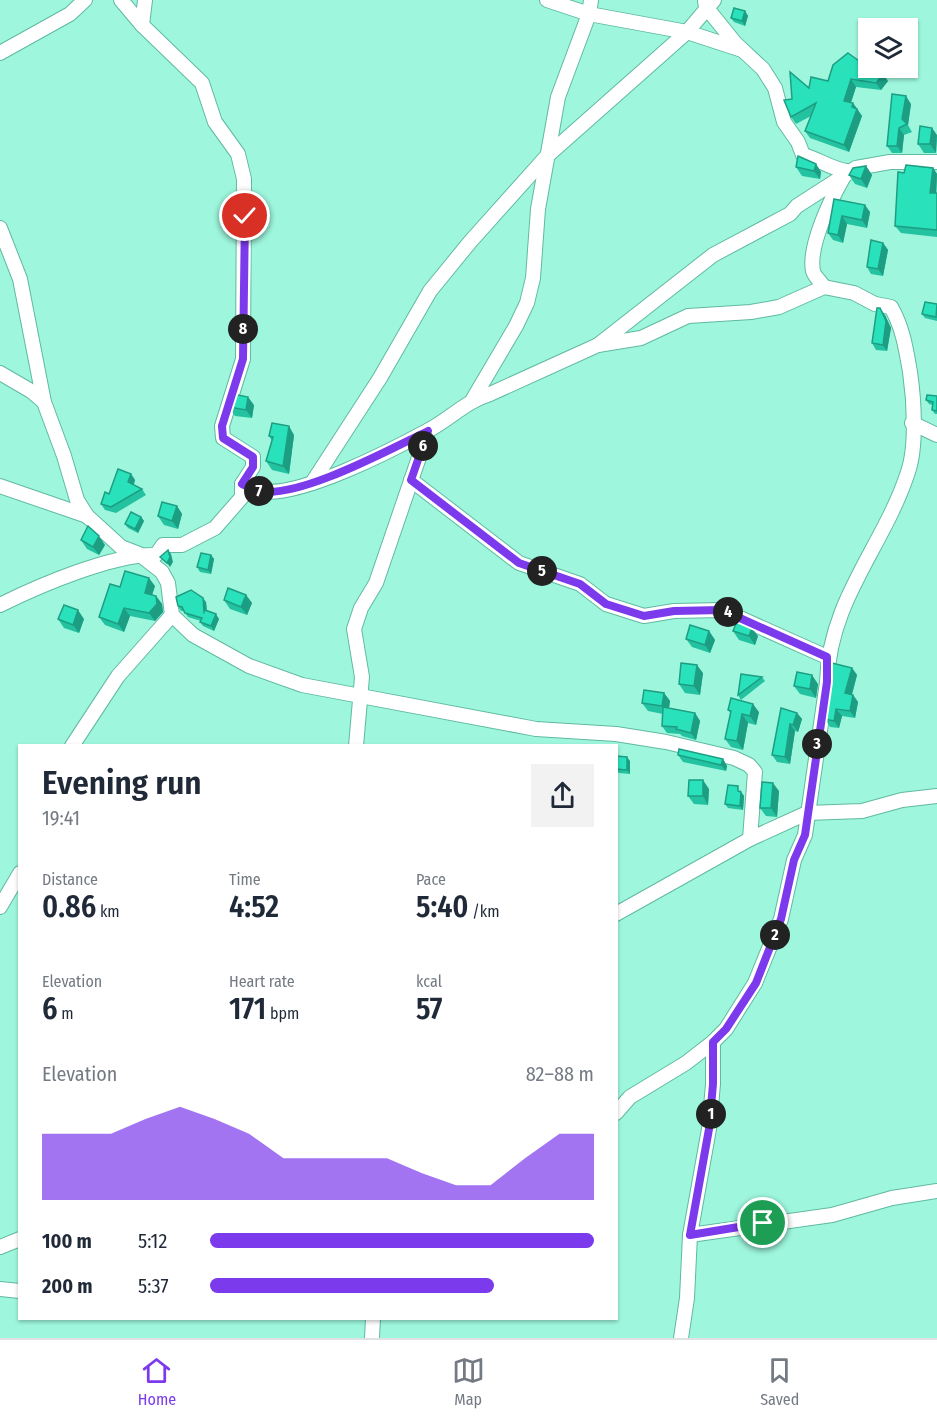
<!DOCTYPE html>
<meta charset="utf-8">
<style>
body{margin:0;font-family:"Fira Sans Condensed",sans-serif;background:#f2f2f3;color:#1f2937;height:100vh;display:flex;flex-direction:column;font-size:22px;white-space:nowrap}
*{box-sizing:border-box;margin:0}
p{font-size:20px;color:#747a83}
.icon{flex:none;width:33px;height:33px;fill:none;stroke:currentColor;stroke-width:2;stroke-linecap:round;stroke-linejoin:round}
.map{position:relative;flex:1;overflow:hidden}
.drawer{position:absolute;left:18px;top:744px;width:600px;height:576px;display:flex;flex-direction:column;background:#fff;border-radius:0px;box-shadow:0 2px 4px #0004}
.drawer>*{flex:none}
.buttons{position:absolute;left:858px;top:18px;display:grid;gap:12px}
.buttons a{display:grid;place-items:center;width:60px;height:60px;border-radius:0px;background:#fff;box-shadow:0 2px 4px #0004;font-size:30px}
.pin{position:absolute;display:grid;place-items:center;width:51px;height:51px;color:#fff;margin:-26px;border:3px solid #fff;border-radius:50%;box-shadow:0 2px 6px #0007}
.km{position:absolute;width:30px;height:30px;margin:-15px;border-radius:50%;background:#222;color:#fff;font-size:16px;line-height:30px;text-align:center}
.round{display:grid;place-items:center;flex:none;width:63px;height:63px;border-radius:0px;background:#f2f2f3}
.headline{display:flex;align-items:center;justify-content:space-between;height:102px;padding:0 24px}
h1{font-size:33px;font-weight:600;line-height:45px}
.metrics{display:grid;grid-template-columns:repeat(3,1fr);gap:9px;height:102px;padding:6px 24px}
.metrics div{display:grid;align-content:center}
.metrics b{font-size:30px;font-weight:600}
.metrics small{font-size:16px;font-weight:400}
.metrics p{font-size:16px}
.chart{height:168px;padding:12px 24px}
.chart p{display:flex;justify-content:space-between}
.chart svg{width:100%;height:108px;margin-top:6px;fill:#7c3aed;opacity:.7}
ul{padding:0 24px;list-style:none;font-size:20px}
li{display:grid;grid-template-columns:96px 72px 1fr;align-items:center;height:45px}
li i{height:15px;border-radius:8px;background:#7c3aed}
.tab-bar{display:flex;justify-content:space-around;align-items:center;height:84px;border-top:2px solid #e0e1e3;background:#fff;font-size:16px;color:#747a83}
.tab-bar a{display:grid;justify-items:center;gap:3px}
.tab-bar .selected{color:#7c3aed}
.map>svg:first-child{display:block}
</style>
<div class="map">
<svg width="937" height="1338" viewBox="0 0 937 1338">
<rect width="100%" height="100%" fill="#9ef7dd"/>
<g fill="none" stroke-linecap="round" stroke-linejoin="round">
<defs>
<g id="minor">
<polyline points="121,0 142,25"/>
<polyline points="547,0 589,14 687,32 742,50"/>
<path d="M705 1 706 7 735 43 763 69 775 88 784 122 798 142 803 155C818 159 834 170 847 171"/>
<polyline points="0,53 70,14 85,0"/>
<polyline points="0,228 20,279 44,402 64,456 77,500 87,516 121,547 139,554 162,572 168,583 172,615 193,635 249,666 302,685 536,729 616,734 666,742 734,758 749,765 755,772 750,839"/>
<path d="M824 287C821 282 814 276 813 271 808 246 831 199 843 178"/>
<polyline points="598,345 713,255 790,214 797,206 856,168 890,162 937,162"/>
<polyline points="0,373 31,391 44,402"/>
<polyline points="473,399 516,326 527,303 533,278 538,209 558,97 589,14 591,0"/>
<polyline points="912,423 937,435"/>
<polyline points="411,480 519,563 580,584 606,604 644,616 674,611 722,610 827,657"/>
<polyline points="312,483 380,378 430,291 470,242 547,156 687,32 714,0"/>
<path d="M242 484C247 486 253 490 259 491 298 499 392 450 427 431 450 419 466 401 490 394L598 345 641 338 688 316 751 312 779 307 824 287 854 293 875 304 891 307C903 328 906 349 910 372 914 399 917 446 908 472 884 546 829 600 827 682L805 835 794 860 781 919 755 983 726 1029 713 1042 686 1063 630 1097 616 1113"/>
<polyline points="0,486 87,516"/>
<path d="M0 605C38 586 115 553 156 555L163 545H182L215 528 242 497V484L253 467V457L223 438 222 426 243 359 244 179 238 154 215 122 202 83 142 25 145 0"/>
<polyline points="72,746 118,676 172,615"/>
<polyline points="356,746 362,677 354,629 361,608 376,583 428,431"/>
<polyline points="0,907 20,873"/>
<polyline points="616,914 750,839 807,813 862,811 902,800 937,796"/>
<polyline points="713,1042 713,1084 709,1129 690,1235 832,1215 892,1198 937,1191"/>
<polyline points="0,1247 20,1239"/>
<polyline points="0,1289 20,1291"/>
<polyline points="372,1338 373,1318"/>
<polyline points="681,1338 687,1298 690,1235"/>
</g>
</defs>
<use href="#minor" stroke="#60b9a1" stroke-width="16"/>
<use href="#minor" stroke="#fff" stroke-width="14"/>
</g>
<g fill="#23c2a1">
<polygon points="745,11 748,16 745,26 734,22 731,18"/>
<polygon points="833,65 888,81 881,90 856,87 851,103 853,103 862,116 849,152 810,138 805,131 811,116 796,124 791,117 792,99 809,88 828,81"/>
<polygon points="911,104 908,125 912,132 904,135 902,153 892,153 887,146"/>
<polygon points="937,135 936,153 924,153 918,144"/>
<polygon points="816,164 821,172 820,179 802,176 796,167"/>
<polygon points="866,166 872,175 867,188 855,184 849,175"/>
<polygon points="933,168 937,174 936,193 937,193 937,237 901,233 895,226 904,173"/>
<polygon points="834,199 870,212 867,228 847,224 843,243 833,240 828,233"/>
<polygon points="883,243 888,250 883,276 871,274 867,267"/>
<polygon points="937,304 937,321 925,318 922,314"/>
<polygon points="885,315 891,328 887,351 876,350 872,343"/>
<polygon points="937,396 937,414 935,414 932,410 933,405 929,404 926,400"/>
<polygon points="254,405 252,418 235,416 229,407"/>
<polygon points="294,435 289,474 272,470 266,461 272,441 269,436"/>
<polygon points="131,474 135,480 134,485 142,489 146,495 116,513 105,510 101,504 109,494"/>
<polygon points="177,506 182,514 178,529 164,525 158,516"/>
<polygon points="141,517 144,521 138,533 128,528 125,524"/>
<polygon points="81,540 105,545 99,555 87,549"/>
<polygon points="211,555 214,559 211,574 200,572 197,567"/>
<polygon points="155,586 152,595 156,596 162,604 163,612 155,621 130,616 124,632 105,625 99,617 120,587"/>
<polygon points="246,595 252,603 247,615 230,609 224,600"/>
<polygon points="206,602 207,610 219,619 214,631 203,626 200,622 201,621 188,617 184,611 181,611 178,606"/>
<polygon points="58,619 84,619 79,633 64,628"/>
<polygon points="709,631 715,640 710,653 692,647 686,639"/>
<polygon points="733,631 758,636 755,645 739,640"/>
<polygon points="852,668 857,675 852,695 853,695 858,702 855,718 842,716 839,728 830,727 825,719"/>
<polygon points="703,673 700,695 685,693 679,684"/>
<polygon points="762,677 765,681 741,700 738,695"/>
<polygon points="818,684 816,698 800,694 794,686"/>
<polygon points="664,693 670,701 669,708 695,713 700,721 696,740 682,736 680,734 667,733 662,726 663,714 648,711 642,703"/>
<polygon points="728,710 759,712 756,725 748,723 743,750 731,747 725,739 731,714"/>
<polygon points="797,713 802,719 798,732 795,731 790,764 777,762 772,755"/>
<polygon points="678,755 723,759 727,766 726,771 683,762"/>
<polygon points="616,756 630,761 630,774 619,773 616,770"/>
<polygon points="709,789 708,805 694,804 688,796"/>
<polygon points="741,790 741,792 744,796 743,810 728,808 725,804"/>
<polygon points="779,791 777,817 766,816 760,808"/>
</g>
<g fill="#1d9e83">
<polygon points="745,11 748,16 745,26 742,21"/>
<polygon points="879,68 888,81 881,90 876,83"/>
<polygon points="851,79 856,87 849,108 844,101"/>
<polygon points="906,96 911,104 908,125 902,119"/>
<polygon points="853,103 862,116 849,152 844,145"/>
<polygon points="899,128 904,135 902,153 897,146"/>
<polygon points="932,128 937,135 936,153 930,144"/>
<polygon points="816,164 821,172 820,179 814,171"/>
<polygon points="866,166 872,175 867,188 861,179"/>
<polygon points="933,168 937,174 936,200 930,193"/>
<polygon points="865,205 870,212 867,228 862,220"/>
<polygon points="842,216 847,224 843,243 838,235"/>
<polygon points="883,243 888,250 883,276 878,269"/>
<polygon points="880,308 885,315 891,328 887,351 883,345"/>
<polygon points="248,397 254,405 252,418 246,410"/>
<polygon points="289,426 294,435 289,474 283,466"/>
<polygon points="131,474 135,480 132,488 128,482"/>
<polygon points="177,506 182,514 178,529 172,521"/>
<polygon points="141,517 144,521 138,533 135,529"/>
<polygon points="99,536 105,545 99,555 93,547"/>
<polygon points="168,550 171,554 173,562 170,567 167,563"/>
<polygon points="211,555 214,559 211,574 208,570"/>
<polygon points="149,578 155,586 150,601 145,593"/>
<polygon points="246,595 252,603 247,615 241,607"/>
<polygon points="156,596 162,604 163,612 155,621 149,613"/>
<polygon points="203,598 206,602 207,616 204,612"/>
<polygon points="124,608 130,616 124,632 118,624"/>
<polygon points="78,610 84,619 79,633 73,625"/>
<polygon points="216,614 219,619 214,631 211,626"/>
<polygon points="752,628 758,636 755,645 749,636"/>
<polygon points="709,631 715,640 710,653 705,645"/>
<polygon points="697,665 703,673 700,695 694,686"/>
<polygon points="852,668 857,675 850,701 845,693"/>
<polygon points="812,675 818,684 816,698 810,689"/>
<polygon points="664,693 670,701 668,714 662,706"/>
<polygon points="853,695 858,702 855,718 850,711"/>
<polygon points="753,704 759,712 756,725 750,716"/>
<polygon points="836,709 842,716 839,728 834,721"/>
<polygon points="695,713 700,721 696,740 691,733"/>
<polygon points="797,713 802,719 798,732 793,725"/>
<polygon points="742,714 748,723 743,750 737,741"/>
<polygon points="790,724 795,731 790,764 785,757"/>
<polygon points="627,757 630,761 630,774 627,770"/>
<polygon points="723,759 727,766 726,771 721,765"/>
<polygon points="703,780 709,789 708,805 703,796"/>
<polygon points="773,783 779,791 777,817 771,808"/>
<polygon points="741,792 744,796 743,810 740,806"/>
</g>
<g fill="#29e2bb" stroke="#1d9e83" stroke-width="1.5">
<polygon points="734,8 745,11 742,21 731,18"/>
<polygon points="848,53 862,63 868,60 868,68 879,68 883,74 876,83 851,79 844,101 853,103 852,107 857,109 844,145 805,131 816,103 791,117 784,100 792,99 790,72 809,88 811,77 828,81 833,65"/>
<polygon points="892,94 906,96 902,119 907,124 899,128 897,146 887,146"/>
<polygon points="920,126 932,128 930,144 918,144"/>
<polygon points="798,156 816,164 814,171 796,167"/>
<polygon points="906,165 933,168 930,193 937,193 937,230 895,226 898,172 904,173"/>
<polygon points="866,166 861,179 849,175 853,168"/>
<polygon points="834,199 865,205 862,220 842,216 838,235 828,233"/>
<polygon points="871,240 883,243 878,269 867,267"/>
<polygon points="925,302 937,304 936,317 922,314"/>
<polygon points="877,308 880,308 886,321 883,345 872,343"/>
<polygon points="233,394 248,397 246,410 229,407"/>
<polygon points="927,395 937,396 937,411 932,410 933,402 926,400"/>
<polygon points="272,423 289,426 283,466 266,461 273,437 269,436"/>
<polygon points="118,469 131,474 128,482 142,489 111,507 101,504 105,492 109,494"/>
<polygon points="162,502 177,506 172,521 158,516"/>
<polygon points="131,512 141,517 135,529 125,524"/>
<polygon points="88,526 99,536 93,547 81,540"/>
<polygon points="168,550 170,557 167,563 160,557"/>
<polygon points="201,553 211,555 208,570 197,567"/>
<polygon points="125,571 149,578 145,593 156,596 157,604 149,613 124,608 118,624 99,617 110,584 120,587"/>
<polygon points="228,588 246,595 241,607 224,600"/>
<polygon points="191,590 203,598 204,612 205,610 216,614 211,626 200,622 202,618 185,613 182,607 178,606 176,597"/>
<polygon points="64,605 78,610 73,625 58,619"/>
<polygon points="737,621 752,628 749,636 733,631"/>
<polygon points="690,625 709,631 705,645 686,639"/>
<polygon points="681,663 697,665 694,686 679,684"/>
<polygon points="832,663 852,668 845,693 853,695 850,711 836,709 834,721 825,719"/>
<polygon points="797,672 812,675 810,689 794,686"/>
<polygon points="741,674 762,677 738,695"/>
<polygon points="644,690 664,693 662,706 642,703"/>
<polygon points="731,698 753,704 750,716 742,714 737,741 725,739 731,711 728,710"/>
<polygon points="663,707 695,713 691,733 676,729 677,727 662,726"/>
<polygon points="781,708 797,713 793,725 790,724 785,757 772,755"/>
<polygon points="679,749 723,759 721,765 678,755"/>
<polygon points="616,756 627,757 627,770 616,769"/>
<polygon points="689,780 703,780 703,796 688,796"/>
<polygon points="762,782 773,783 771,808 760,808"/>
<polygon points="728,785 738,786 738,791 741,792 740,806 725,804"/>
</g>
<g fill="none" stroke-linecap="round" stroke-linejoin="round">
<defs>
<path id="route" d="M245 216 243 359 222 426 223 438 253 457V467L242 484C247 486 253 490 259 491 299 499 390 449 428 431L411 480 519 563 580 584 606 604 644 616 674 611 722 610 827 657V682L805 835 794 860 781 919 756 983 726 1029 713 1042V1084L709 1129 690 1235 763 1223"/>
</defs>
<use href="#route" stroke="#fff" stroke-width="12"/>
<use href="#route" stroke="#7c3aed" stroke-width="8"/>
</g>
</svg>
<div class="buttons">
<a><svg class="icon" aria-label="layers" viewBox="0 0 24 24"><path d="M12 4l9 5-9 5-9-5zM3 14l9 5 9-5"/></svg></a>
</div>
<div class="pin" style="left:763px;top:1223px;background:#1e9e55"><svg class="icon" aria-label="arrive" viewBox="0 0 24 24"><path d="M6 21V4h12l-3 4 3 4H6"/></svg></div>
<div class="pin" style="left:245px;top:216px;background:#d93025"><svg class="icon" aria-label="check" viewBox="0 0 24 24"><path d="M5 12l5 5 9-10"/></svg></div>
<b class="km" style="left:711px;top:1114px">1</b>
<b class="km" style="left:775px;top:935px">2</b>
<b class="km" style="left:817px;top:744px">3</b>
<b class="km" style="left:728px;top:612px">4</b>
<b class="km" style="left:542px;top:571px">5</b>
<b class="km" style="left:423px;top:446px">6</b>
<b class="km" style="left:259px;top:491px">7</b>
<b class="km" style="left:243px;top:329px">8</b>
<section class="drawer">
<div class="headline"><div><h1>Evening run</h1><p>19:41</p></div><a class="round"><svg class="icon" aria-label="share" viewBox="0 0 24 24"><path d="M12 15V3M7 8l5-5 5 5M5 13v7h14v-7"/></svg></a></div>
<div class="metrics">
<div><p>Distance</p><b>0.86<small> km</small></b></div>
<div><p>Time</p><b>4:52</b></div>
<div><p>Pace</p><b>5:40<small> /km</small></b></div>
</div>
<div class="metrics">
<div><p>Elevation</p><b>6<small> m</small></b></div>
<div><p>Heart rate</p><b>171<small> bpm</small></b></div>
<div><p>kcal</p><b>57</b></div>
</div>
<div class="chart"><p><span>Elevation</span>82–88 m</p>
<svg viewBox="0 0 160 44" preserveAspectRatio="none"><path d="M0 44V17L10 17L20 17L30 11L40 6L50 11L60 17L70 27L80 27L90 27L100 27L110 33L120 38L130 38L140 27L150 17L160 17V44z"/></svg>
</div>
<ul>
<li><b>100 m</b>5:12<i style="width:100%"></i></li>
<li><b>200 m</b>5:37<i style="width:74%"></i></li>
</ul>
</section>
</div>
<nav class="tab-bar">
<a class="selected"><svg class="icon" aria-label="home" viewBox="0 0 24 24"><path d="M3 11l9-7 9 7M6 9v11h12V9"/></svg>Home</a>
<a><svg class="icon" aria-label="map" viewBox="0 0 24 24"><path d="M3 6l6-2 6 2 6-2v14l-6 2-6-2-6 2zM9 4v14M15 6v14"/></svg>Map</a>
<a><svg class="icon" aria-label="saved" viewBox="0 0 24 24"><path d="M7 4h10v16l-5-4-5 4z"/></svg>Saved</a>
</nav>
